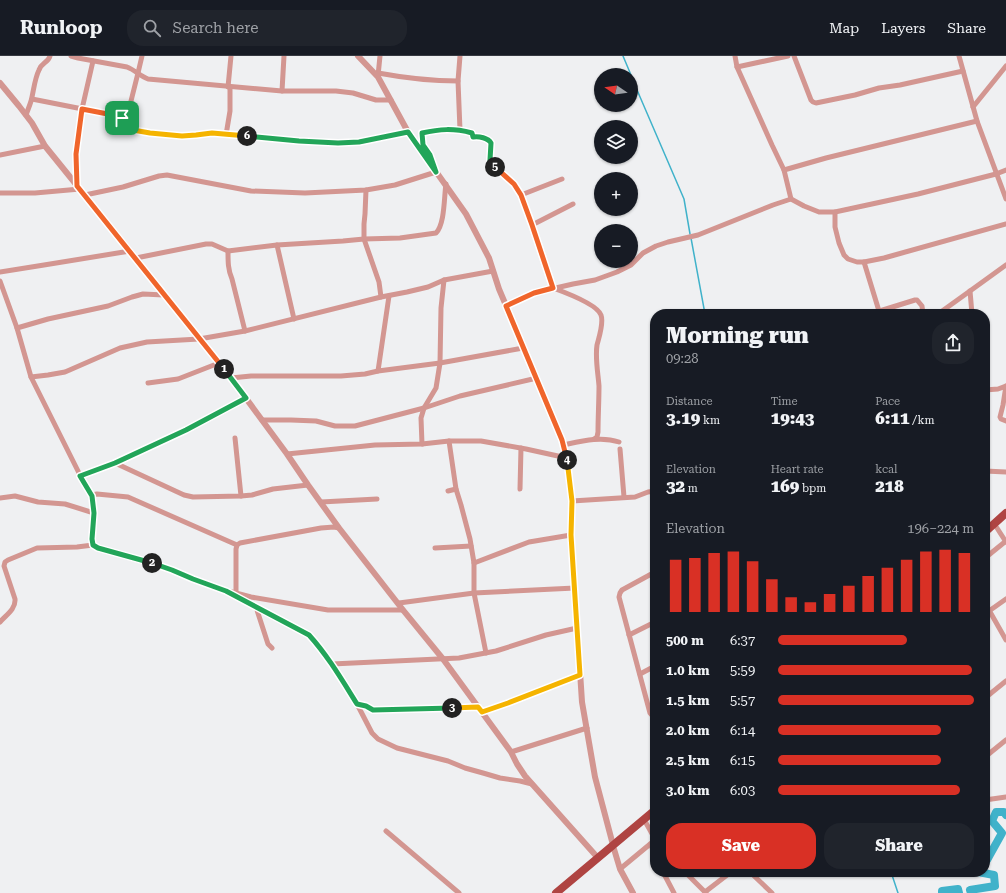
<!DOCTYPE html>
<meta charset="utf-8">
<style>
body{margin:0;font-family:"Roboto Serif",serif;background:#20242c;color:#f1f3f6;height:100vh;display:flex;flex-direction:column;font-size:15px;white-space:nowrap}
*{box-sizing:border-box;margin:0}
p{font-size:13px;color:#9ea1a6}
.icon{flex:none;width:22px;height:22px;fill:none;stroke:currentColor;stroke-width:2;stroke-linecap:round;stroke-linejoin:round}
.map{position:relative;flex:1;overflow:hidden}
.details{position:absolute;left:650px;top:253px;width:340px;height:568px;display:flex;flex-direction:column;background:#171b24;border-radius:16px;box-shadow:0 1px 3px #0004}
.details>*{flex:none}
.needle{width:26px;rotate:283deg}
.tools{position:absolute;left:594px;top:12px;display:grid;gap:8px}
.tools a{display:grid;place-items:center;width:44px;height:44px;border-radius:50%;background:#171b24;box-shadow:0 1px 3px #0004;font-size:20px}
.pin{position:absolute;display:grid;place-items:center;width:34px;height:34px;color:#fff;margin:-17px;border-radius:8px;box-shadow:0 2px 6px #0006}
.km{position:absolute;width:20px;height:20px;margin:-10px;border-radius:50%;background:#222;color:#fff;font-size:11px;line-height:20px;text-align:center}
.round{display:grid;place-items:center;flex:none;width:42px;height:42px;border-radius:16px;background:#20242c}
.head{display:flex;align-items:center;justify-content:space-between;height:68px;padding:0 16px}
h1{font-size:22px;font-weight:800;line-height:30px}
.stats{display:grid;grid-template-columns:repeat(3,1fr);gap:6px;height:68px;padding:4px 16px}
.stats div{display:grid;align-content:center}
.stats b{font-size:17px;font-weight:800}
.stats small{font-size:11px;font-weight:400}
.stats p{font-size:11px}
.chart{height:112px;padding:8px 16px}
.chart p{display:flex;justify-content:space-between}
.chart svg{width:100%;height:72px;margin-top:4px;stroke:#d93025;stroke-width:6}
.cta{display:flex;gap:8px;margin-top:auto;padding:8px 16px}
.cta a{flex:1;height:46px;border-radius:16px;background:#d93025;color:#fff;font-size:16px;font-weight:800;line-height:46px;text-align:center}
.cta a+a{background:#20242c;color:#f1f3f6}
ul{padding:0 16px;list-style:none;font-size:13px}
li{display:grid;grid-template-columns:64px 48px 1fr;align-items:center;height:30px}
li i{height:10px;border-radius:5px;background:#d93025}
header{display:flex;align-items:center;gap:24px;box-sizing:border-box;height:56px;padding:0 20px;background:#171b24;border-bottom:1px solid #363941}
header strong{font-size:19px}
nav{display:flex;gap:22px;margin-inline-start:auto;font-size:14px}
.search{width:280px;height:36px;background:#20242c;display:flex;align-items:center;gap:10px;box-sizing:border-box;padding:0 14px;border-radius:16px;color:#9ea1a6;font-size:15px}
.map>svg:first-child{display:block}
</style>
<header>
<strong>Runloop</strong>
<div class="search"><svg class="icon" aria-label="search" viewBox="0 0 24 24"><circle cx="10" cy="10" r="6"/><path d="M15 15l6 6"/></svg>Search here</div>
<nav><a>Map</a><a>Layers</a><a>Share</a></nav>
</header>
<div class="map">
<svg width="1006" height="837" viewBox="0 0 1006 837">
<rect width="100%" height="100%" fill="#eff0f2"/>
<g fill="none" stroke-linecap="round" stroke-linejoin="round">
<g stroke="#40b2ca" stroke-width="1.5">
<polyline points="623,0 631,19"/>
<polyline points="631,20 684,143 690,178"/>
<polyline points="691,182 705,258"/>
<polyline points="891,816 898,837"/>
</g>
<g stroke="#40b2ca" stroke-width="8">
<polyline points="985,804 987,804 1002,777 992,765 996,756 1004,756 1006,759"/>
<polyline points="942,837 942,835 958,833 959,837"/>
<polyline points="971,837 970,834 995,830 994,819 978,816"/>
</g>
<g stroke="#d39691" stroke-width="5">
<path d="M71 0 78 2 127 11C135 14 140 20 148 23L282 35H336L353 37 376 44H391"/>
<polyline points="735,0 737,11 772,89 784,114 791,143"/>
<polyline points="794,0 811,44 813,46 816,47 855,39 879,32 900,29 963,15"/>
<polyline points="959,0 977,65 1006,143"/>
<polyline points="737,11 788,0"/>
<path d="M378 17C405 22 431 25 458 25"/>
<polyline points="378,20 380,0"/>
<polyline points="228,31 231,0"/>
<polyline points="282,35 284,0"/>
<polyline points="32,43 118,60 126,65 131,73 134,75 182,80 195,79 212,77 299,85 338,87 359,86 408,76"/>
<polyline points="973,51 1006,10"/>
<path d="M26 59C28 53 31 47 32 41 34 32 35 22 39 14 42 6 48 7 50 0"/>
<polyline points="126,65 138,17 142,0"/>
<polyline points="460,74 458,25 460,0"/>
<polyline points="226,79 230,55 230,31"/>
<polyline points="0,99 45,90"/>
<polyline points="784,114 826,102 977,65"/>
<polyline points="77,130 76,98 82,53 93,5"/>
<polyline points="366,134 365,158 364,168 364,183 379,226 381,241"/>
<polyline points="0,137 35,137 80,133"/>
<path d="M85 139 123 131 159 120 167 119 251 135 305 137 366 134 395 129 436 116 430 99 423 89 422 77C440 73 453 72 472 77L473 81C479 80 488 82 491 87L490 104 500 116 514 128 521 139 532 169 553 232C564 236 597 248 601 259 604 267 599 281 597 289 595 302 598 317 599 330 599 345 598 361 598 376L597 381 594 383"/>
<polyline points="521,139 562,123"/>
<polyline points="835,156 835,171 839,187 844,199 848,203 857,206 864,206 884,202 1006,168"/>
<polyline points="532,169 573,148"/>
<polyline points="277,189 294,263"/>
<path d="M228 195C228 206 228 214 232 223L245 275"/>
<path d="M136 202 206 188H212L228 195 277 189 343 185 364 183 400 182 436 177C445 168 444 140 446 128"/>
<polyline points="864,206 879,255"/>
<polyline points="0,216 44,209 130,195"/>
<path d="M0 225 17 272 31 321 80 419 91 439 94 457 92 483 93 489 98 492 172 514 193 523 226 535 309 579C328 600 342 624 357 648L366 650 373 654 478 651"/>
<polyline points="970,235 972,258"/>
<polyline points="506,250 534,237 573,228 595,224 617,216 631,209 643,197 656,190 668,186 698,179 773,149 791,143 804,150 819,156 835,156 918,138 996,118 1006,114"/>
<polyline points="870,258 915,244 917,244 922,250 923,258"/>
<polyline points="938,258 970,235 1006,209"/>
<polyline points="17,272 48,263 108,250 132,241 143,238 164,239"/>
<polyline points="378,315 389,240"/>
<polyline points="31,321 48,319 65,316 120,292 147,286 199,283 245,275 381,241 407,236 428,231 444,224 493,215"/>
<polyline points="231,322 251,320 341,320 365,318 378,315 440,307 523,292"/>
<polyline points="148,327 178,323 219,307"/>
<polyline points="1006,330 1003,349 1000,361 1001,363 1006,365"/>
<polyline points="985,334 998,333 1006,330"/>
<polyline points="262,364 291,364 316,365 335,370 355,370 424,352 460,340 537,322"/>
<polyline points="235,382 241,440"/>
<polyline points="449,385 456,433 461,449 470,483 474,507 474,537 486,597"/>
<polyline points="422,388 421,362 424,352 436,332 440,307 441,252 444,224"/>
<path d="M563 389C582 385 601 380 619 386"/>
<polyline points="620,393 624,441"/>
<polyline points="287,398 375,389 422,388 449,385 481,385 526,393 567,402"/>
<polyline points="115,407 184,439 193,441 241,440 252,439 273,433 308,429"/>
<polyline points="985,415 1006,416"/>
<polyline points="80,419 115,407 186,375 246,343"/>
<polyline points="520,433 521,392"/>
<polyline points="448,435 456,433"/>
<polyline points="91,439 97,438 128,441 237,489"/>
<polyline points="0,442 15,440 38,446 65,448 94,457"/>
<polyline points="572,445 635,441 648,436 655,435"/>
<polyline points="321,446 377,443"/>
<polyline points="997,472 1006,486"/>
<polyline points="435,492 471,490"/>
<polyline points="985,502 1006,485"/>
<polyline points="474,507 529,486 571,479"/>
<polyline points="655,516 622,534 620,537 619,541 650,657 655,663"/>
<polyline points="232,536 251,541 328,554 403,554"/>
<polyline points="236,537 236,493 237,489 240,487 321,472 334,471 339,472"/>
<polyline points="399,547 474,537 575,532"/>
<polyline points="985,547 1006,584"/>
<polyline points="256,551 268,588 272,592"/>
<polyline points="989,555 1006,543"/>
<path d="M0 566C6 559 16 553 15 543L4 510 5 506 8 504 37 492 77 491 93 489"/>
<polyline points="629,579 655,566"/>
<polyline points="332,608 459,602 496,595 546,579 577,572"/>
<polyline points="640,618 655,610"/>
<polyline points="985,642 1006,625"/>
<polyline points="357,648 372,677 378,683 397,692 448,705 465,712 483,717 500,722 520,725 532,728"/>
<polyline points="482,656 508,647 580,619"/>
<polyline points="511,696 587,672"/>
<polyline points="985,701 1006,684"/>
<polyline points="985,744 1006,741"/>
<polyline points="646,767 655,783"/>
<polyline points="386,775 459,837"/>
<polyline points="651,788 655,802"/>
<polyline points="620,813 655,784"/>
<polyline points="663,816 674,837"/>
<polyline points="685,816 706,837"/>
<polyline points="750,816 772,837"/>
<polyline points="705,836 731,816"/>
</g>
<g stroke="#d39691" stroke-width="6">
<polyline points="358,0 378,21 408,76 466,158 489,202 499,233 516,273 562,384 567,402 572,445 571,479 582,646 595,721 613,789"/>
<polyline points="0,27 19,50 32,67 45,90 130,195 231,322 287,398 308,429 339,472 403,554 443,603 511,696 517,708 525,720 598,802"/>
<polyline points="614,793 620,813 633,837"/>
</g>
<g stroke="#af4442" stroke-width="8">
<polyline points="985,476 1006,457"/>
<polyline points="556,837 655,754"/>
</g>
</g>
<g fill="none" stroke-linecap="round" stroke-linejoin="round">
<defs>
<polyline id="split-1" points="122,62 118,60 82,53 76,98 77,130 224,313"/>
<polyline id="split-2" points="152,507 98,492 93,489 92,483 94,457 92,440 80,420 115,407 186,374 246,342 224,313"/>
<path id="split-3" d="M152 507 172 514 193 523 226 535 309 579C328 600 342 624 357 648L366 650 373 654 452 652"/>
<polyline id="split-4" points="452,652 478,651 482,656 508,647 580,619 571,479 572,445 567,404"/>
<polyline id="split-5" points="495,111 514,128 521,139 532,169 553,232 534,237 506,250 562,384 567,404"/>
<path id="split-6" d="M247 80 299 85 338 87 359 86 408 76 436 116 430 99 423 89 422 77C440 73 453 72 472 77L473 81C479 80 488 82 491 87L490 104 495 111"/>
<polyline id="split-7" points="122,62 126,65 133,74 150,77 182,80 196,79 212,77 247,80"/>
</defs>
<use href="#split-1" stroke="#fff" stroke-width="8"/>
<use href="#split-2" stroke="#fff" stroke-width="8"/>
<use href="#split-3" stroke="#fff" stroke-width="8"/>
<use href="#split-4" stroke="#fff" stroke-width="8"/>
<use href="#split-5" stroke="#fff" stroke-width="8"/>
<use href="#split-6" stroke="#fff" stroke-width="8"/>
<use href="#split-7" stroke="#fff" stroke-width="8"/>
<use href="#split-1" stroke="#f0652b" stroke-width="5"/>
<use href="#split-2" stroke="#22a559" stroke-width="5"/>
<use href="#split-3" stroke="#22a559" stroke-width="5"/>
<use href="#split-4" stroke="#f5b400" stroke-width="5"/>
<use href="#split-5" stroke="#f0652b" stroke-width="5"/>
<use href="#split-6" stroke="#22a559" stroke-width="5"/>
<use href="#split-7" stroke="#f5b400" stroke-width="5"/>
</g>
</svg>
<div class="tools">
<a><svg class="needle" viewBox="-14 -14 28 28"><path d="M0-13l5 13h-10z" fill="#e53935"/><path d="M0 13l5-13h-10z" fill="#9ea1a6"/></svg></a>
<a><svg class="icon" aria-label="layers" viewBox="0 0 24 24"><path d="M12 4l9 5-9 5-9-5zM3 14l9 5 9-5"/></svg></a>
<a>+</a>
<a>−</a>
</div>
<div class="pin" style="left:122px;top:62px;background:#1e9e55"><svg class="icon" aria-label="arrive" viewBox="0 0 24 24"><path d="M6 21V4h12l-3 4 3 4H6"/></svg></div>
<b class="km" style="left:224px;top:313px">1</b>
<b class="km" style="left:152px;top:507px">2</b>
<b class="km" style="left:452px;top:652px">3</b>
<b class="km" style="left:567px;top:404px">4</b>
<b class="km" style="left:495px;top:111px">5</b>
<b class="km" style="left:247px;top:80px">6</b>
<section class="details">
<div class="head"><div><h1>Morning run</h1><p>09:28</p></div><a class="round"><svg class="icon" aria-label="share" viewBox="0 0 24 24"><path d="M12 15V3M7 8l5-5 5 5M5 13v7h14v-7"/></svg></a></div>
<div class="stats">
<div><p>Distance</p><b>3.19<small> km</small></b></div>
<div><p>Time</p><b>19:43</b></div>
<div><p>Pace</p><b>6:11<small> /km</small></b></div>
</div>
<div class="stats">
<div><p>Elevation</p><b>32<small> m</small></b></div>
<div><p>Heart rate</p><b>169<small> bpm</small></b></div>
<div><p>kcal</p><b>218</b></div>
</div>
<div class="chart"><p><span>Elevation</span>196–224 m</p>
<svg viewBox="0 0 160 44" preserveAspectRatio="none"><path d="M5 44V12M15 44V11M25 44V8M35 44V7M45 44V13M55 44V24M65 44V35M75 44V38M85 44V33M95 44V28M105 44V22M115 44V17M125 44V12M135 44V7M145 44V6M155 44V8"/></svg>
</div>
<ul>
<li><b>500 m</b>6:37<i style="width:66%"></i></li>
<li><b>1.0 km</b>5:59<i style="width:99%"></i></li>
<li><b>1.5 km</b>5:57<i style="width:100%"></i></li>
<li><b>2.0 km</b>6:14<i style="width:83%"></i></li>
<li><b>2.5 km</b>6:15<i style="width:83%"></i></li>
<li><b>3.0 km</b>6:03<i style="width:93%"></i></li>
</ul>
<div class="cta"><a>Save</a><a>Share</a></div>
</section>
</div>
